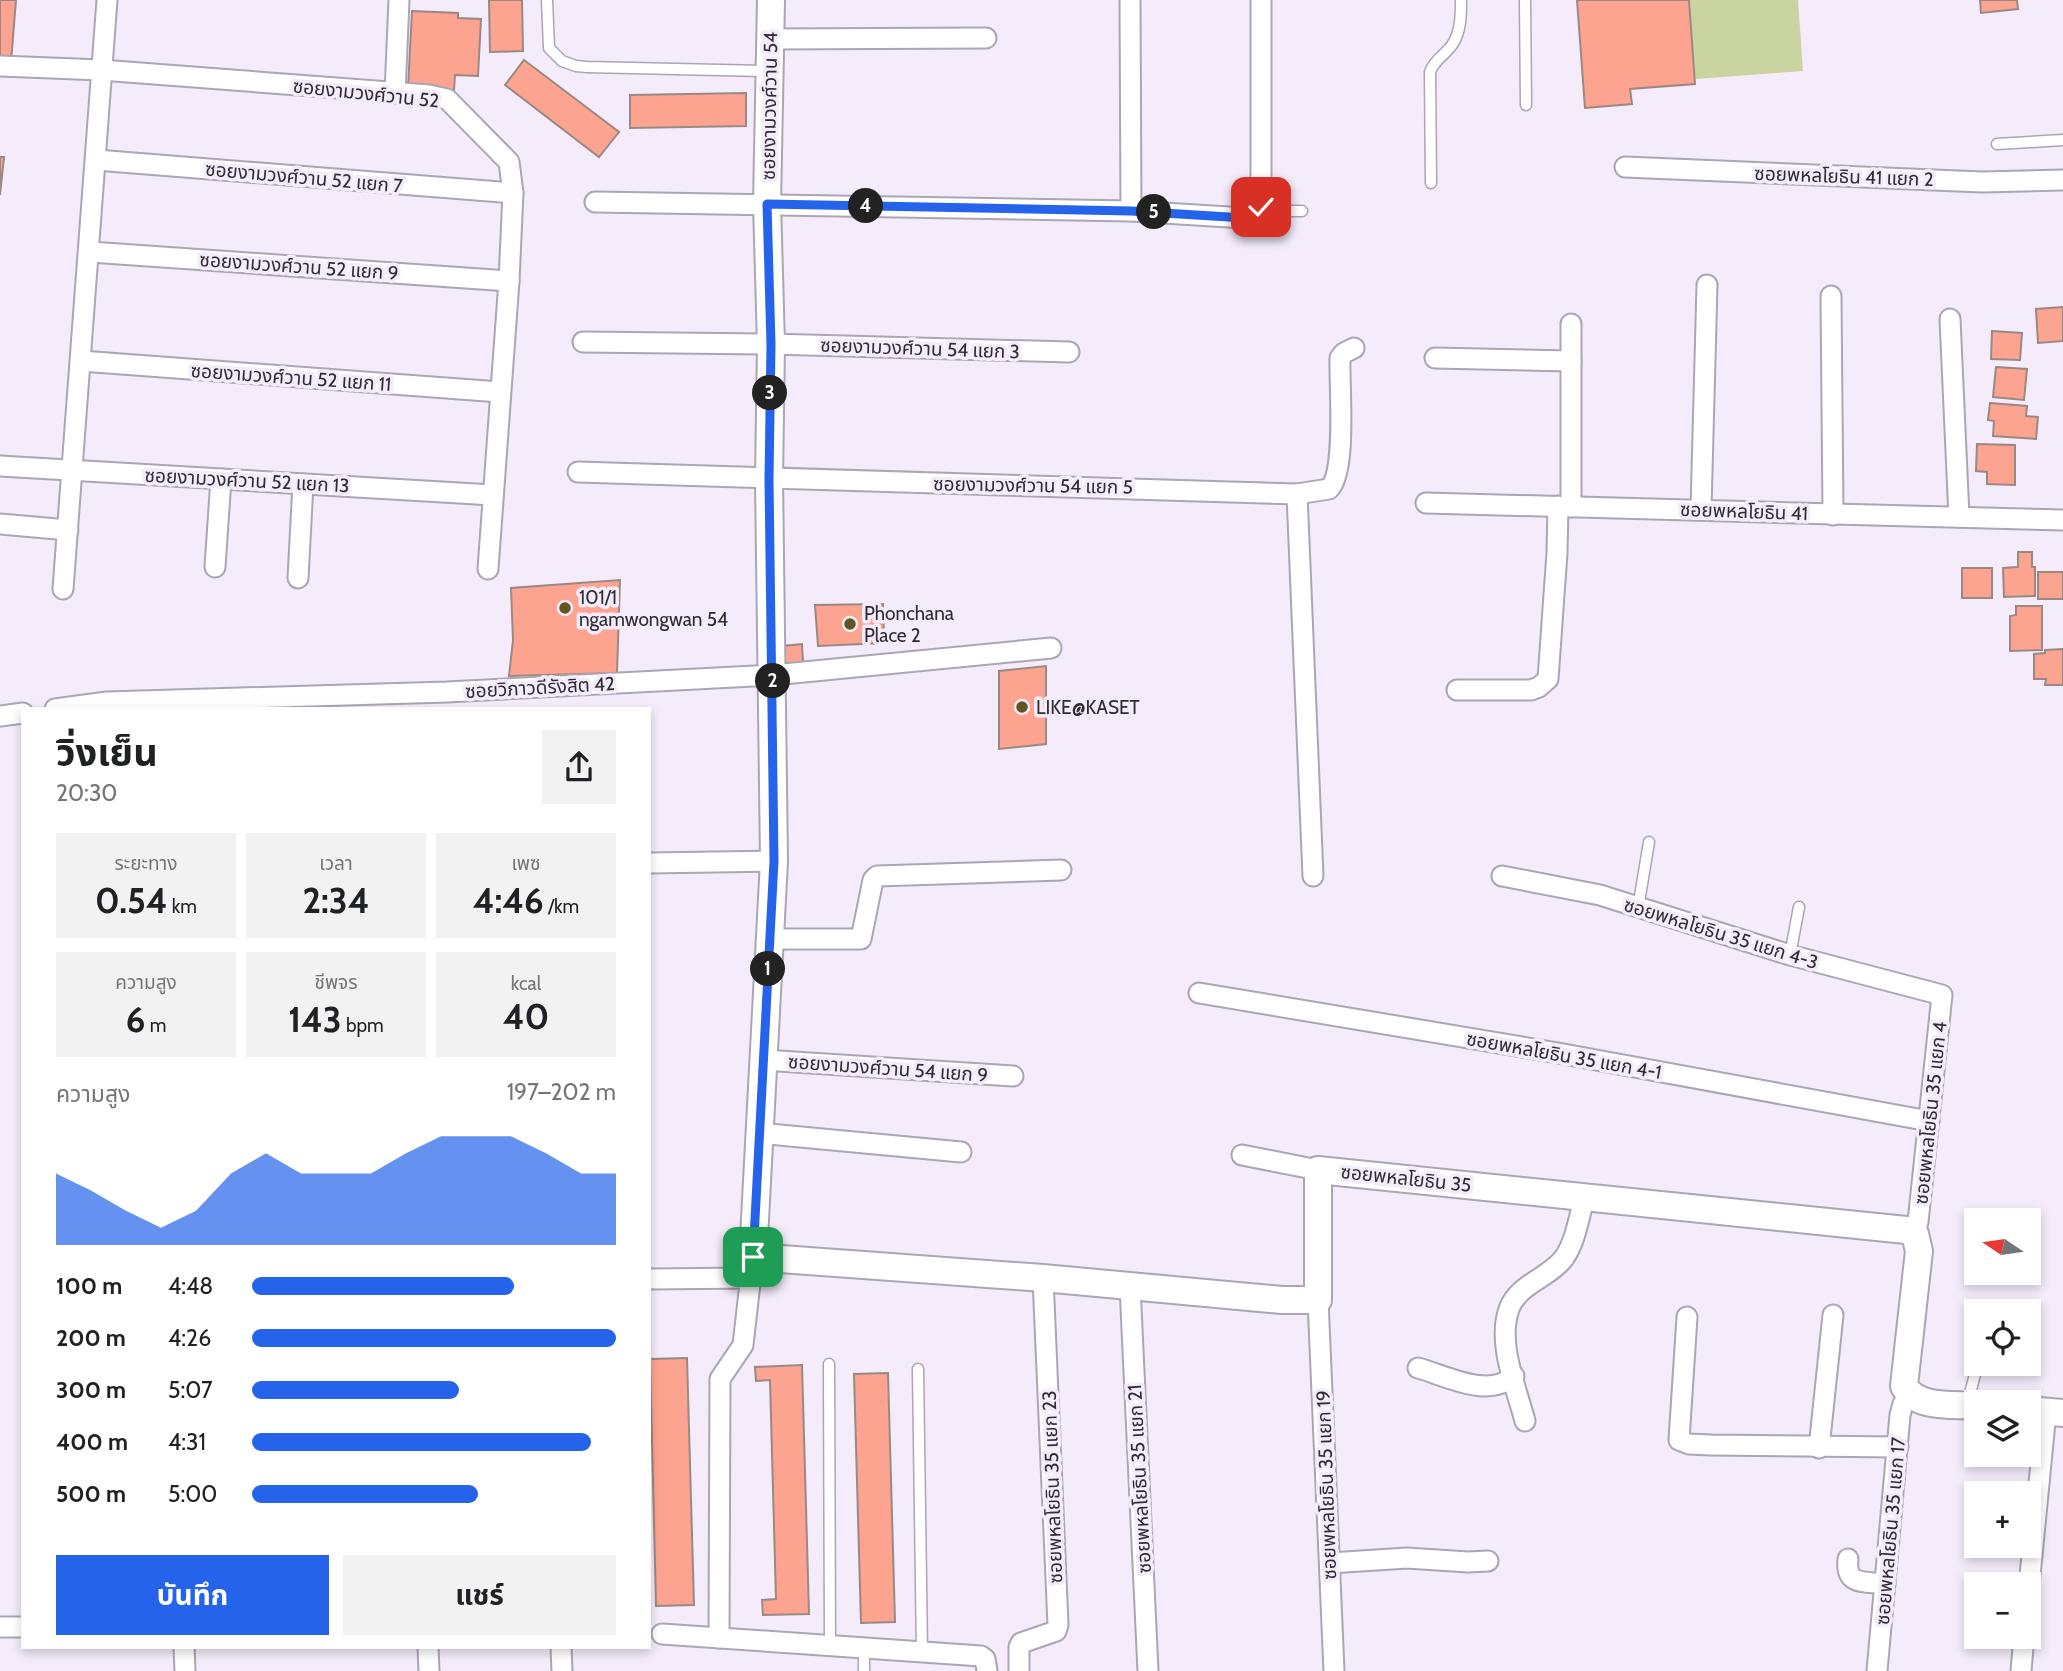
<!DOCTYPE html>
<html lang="th">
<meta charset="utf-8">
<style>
body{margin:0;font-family:Cabin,"Noto Sans Thai",sans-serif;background:#f2f2f2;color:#202124;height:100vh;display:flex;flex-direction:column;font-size:26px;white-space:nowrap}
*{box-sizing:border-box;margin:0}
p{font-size:23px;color:#757577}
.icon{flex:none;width:38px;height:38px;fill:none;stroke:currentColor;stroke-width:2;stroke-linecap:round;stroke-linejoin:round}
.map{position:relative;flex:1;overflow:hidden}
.side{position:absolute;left:21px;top:707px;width:630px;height:942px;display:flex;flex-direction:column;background:#fff;border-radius:0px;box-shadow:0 4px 10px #0003}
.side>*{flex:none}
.needle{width:46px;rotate:283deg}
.tools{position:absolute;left:1964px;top:1208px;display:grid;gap:14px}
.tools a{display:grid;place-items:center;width:77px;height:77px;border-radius:0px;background:#fff;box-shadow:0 4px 10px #0003;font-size:35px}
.pin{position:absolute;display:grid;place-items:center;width:60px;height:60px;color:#fff;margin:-30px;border-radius:14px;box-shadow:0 4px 10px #0006}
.km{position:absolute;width:35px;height:35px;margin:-18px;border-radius:50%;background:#222;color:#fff;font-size:19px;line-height:35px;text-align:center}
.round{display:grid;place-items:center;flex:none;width:74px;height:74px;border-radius:0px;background:#f2f2f2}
.summary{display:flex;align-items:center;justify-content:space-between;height:119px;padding:0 35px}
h1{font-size:38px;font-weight:700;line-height:52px}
.stats{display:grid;grid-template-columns:repeat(3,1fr);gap:10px;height:119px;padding:7px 35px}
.stats div{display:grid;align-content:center;border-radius:0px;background:#f2f2f2;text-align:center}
.stats b{font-size:35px;font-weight:700}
.stats small{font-size:19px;font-weight:400}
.stats p{font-size:19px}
.chart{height:196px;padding:14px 35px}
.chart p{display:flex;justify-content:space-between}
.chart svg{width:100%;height:126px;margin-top:7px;fill:#2563eb;opacity:.7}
.action{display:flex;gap:14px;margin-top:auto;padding:14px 35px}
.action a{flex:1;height:80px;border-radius:0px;background:#2563eb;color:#fff;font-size:28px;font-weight:700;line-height:80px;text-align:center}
.action a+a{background:#f2f2f2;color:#202124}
ul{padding:0 35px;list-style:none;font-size:23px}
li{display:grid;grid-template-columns:112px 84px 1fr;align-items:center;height:52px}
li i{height:18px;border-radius:9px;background:#2563eb}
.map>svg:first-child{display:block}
</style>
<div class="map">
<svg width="2063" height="1671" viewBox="0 0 2063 1671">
<rect width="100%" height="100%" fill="#f4ebfb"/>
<polygon fill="#cad4a0" points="1690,0 1798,0 1803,71 1695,79"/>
<g fill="#fda490" stroke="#9b8884" stroke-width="2">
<polygon points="0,0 16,0 11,62 0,61"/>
<polygon points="489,0 522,0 523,51 490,52"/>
<polygon points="1577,0 1689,0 1695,84 1630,89 1632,104 1585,108"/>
<polygon points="1980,0 2017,0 2018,9 1981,13"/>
<polygon points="412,11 458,13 458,18 481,19 478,76 455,75 454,91 408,88"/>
<polygon points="524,60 619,132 599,157 505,85"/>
<polygon points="746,93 746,126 630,128 630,95"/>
<polygon points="0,157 4,157 0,195"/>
<polygon points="2063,307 2063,341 2038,343 2036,309"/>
<polygon points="1992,331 2022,333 2020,360 1991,359"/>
<polygon points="1996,367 2027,369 2024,400 1993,397"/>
<polygon points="1990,403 2027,406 2026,416 2038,417 2036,439 1993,436 1994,421 1988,420"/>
<polygon points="1977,444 2015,445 2015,485 1987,484 1987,472 1976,471"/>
<polygon points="2018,552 2032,552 2032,567 2035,567 2035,596 2004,597 2003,568 2018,567"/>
<rect x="1962" y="568" width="30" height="30"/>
<rect x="2038" y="572" width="25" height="27"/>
<polygon points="620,580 617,673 509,676 513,640 511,588"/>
<polygon points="883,604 884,643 818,646 815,605"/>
<polygon points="2016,606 2042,606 2042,650 2010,651 2010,616 2016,615"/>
<polygon points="802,644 803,663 784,665 782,646"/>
<polygon points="2063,649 2063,685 2045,685 2046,679 2034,679 2034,654 2045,653 2045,650"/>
<polygon points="1046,666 1046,744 999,749 999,671"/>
<polygon points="687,1358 694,1605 656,1606 650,1359"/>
<polygon points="802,1365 809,1614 763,1615 762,1600 776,1599 770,1380 756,1381 755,1367"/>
<polygon points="888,1373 895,1622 861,1623 854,1374"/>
</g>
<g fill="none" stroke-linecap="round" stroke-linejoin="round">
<defs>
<g id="lane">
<polyline points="547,0 549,48 562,61 576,66 587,67 769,71"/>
<polyline points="1525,0 1526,105"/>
<polyline points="1997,144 2063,140"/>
<path d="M1431 183 1430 72C1434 60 1445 55 1452 45 1461 32 1461 15 1461 0"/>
<polyline points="1260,211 1302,211"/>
<polyline points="1638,908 1649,842"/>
<polyline points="1790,955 1799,907"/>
<polyline points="829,1364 830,1646"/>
<polyline points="918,1369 922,1653"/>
<polyline points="1967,1405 1978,1363"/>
<polyline points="864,1649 864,1671"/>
</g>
<g id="street">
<polyline points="1130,0 1131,211"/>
<polyline points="770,39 986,38"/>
<polyline points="0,66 101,70 429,95 447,99 509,162 513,193 509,281 488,569"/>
<polyline points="395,93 399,0"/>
<polyline points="96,160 513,193"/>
<polyline points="1625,167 1982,182 2063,180"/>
<polyline points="595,202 1131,211 1245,218 1257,215 1261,207 1261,0"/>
<polyline points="90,252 509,281"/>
<polyline points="1831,296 1833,515"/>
<polyline points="1950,319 1959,517"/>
<polyline points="583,342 771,344 1069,352"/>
<polyline points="1435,358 1571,361"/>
<polyline points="81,361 500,392"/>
<polyline points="0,466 493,495"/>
<path d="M578 472 1297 494 1329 489C1347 472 1339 385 1340 358L1344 353 1354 348"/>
<polyline points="1297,494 1313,876"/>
<polyline points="1426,503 2063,520"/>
<polyline points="1571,507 1571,324"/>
<polyline points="1701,509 1707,285"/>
<polyline points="0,524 68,530"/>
<polyline points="215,567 221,479"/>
<polyline points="298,578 303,484"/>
<polyline points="63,589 107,0"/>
<polyline points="1457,690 1531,690 1539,687 1548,679 1557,553 1558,506"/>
<polyline points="55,709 107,702 447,692 773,675 1051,648"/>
<polyline points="0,716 23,713"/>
<polyline points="649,863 774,861"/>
<polyline points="1502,876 1600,895 1790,955 1942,995 1918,1222 1913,1232"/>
<polyline points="770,939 861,939 873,880 877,876 1061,870"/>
<polyline points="1199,993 1558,1053 1929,1121"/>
<polyline points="763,1060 1013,1076"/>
<polyline points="758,1133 961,1152"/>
<polyline points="1242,1155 1318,1170"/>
<polyline points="649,1279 751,1278"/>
<polyline points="1130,1286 1148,1671"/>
<polyline points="1318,1300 1334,1671"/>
<polyline points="1687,1317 1679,1440 1689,1444 1711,1445 1898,1447"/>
<path d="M1418 1368C1447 1376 1488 1399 1514 1376"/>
<path d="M1525 1421C1516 1387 1497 1343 1509 1309 1518 1284 1549 1278 1564 1258 1576 1241 1579 1216 1585 1196"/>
<polyline points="1819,1448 1833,1315"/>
<path d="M1848 1559C1845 1586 1863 1581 1885 1584"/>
<polyline points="1330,1563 1407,1558 1468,1562 1488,1561"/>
<polyline points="2028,1596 2046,1412"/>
<polyline points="0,1627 23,1627"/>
<polyline points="662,1634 981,1656 985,1659 987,1671"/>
<polyline points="719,1638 720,1379 743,1345 753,1257"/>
<polyline points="184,1647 185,1671"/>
<polyline points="428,1647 429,1671"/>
<polyline points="561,1647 562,1671"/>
<polyline points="1019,1671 1019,1647 1021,1643 1056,1631 1058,1625 1043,1278"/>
<polyline points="1877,1671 1900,1415 1903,1404 1911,1395"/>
<polyline points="2021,1671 2024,1636"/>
</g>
<g id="secondary">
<path d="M771 0 767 204 771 344 769 479 774 861 753 1257 1043 1278 1282 1300H1318V1170L1906 1230 1915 1234 1919 1251 1904 1386C1917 1409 1953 1404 1976 1406"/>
<polyline points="2028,1410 2063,1413"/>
</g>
</defs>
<use href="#lane" stroke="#ada4b4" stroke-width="13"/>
<use href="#street" stroke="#ada4b4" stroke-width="23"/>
<use href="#secondary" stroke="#ada4b4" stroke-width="30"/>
<use href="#lane" stroke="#fff" stroke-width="10"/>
<use href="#street" stroke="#fff" stroke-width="19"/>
<use href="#secondary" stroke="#fff" stroke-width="26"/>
</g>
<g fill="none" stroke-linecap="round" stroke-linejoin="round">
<defs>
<polyline id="route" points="753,1257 774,861 769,479 771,344 767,204 1131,211 1245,218 1257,215 1261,207"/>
</defs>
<use href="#route" stroke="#fff" stroke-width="14"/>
<use href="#route" stroke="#2563eb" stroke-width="9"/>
</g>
<g fill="#625522" stroke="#f4ebfb" stroke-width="2.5">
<circle cx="565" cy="608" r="7"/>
<circle cx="850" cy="624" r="7"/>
<circle cx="1022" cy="707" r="7"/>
</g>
<g text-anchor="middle" stroke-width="7" stroke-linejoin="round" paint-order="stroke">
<g font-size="19" fill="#2f2c32" stroke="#f4ebfb">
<text transform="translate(366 93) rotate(6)" y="7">ซอยงามวงศ์วาน 52</text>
<text transform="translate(769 106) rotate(-89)" y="7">ซอยงามวงศ์วาน 54</text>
<text transform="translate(1844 176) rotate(2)" y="7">ซอยพหลโยธิน 41 แยก 2</text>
<text transform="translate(304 177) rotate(5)" y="7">ซอยงามวงศ์วาน 52 แยก 7</text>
<text transform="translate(299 266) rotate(4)" y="7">ซอยงามวงศ์วาน 52 แยก 9</text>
<text transform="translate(920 348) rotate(2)" y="7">ซอยงามวงศ์วาน 54 แยก 3</text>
<text transform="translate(291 377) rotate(4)" y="7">ซอยงามวงศ์วาน 52 แยก 11</text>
<text transform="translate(247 480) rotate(3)" y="7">ซอยงามวงศ์วาน 52 แยก 13</text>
<text transform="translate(1033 485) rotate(1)" y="7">ซอยงามวงศ์วาน 54 แยก 5</text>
<text transform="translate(1744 511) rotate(2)" y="7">ซอยพหลโยธิน 41</text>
<text transform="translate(540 687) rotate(-3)" y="7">ซอยวิภาวดีรังสิต 42</text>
<text transform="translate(1721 933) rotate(17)" y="7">ซอยพหลโยธิน 35 แยก 4-3</text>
<text transform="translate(1564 1055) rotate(10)" y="7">ซอยพหลโยธิน 35 แยก 4-1</text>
<text transform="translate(888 1068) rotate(4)" y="7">ซอยงามวงศ์วาน 54 แยก 9</text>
<text transform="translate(1930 1113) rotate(-84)" y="7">ซอยพหลโยธิน 35 แยก 4</text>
<text transform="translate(1406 1178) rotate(6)" y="7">ซอยพหลโยธิน 35</text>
<text transform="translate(1139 1479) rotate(-93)" y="7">ซอยพหลโยธิน 35 แยก 21</text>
<text transform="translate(1326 1485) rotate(-92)" y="7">ซอยพหลโยธิน 35 แยก 19</text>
<text transform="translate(1052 1487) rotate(-92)" y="7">ซอยพหลโยธิน 35 แยก 23</text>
<text transform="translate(1890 1531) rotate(-85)" y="7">ซอยพหลโยธิน 35 แยก 17</text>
</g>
<g font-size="19" fill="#2f2c32" stroke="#f4ebfb" text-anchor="start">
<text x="579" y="604">101/1<tspan x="579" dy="22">ngamwongwan 54</tspan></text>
<text x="864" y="620">Phonchana<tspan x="864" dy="22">Place 2</tspan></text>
<text x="1036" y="714">LIKE@KASET</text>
</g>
</g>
</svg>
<div class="tools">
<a><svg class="needle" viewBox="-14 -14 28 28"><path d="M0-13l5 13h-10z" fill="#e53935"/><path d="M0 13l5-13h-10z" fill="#757577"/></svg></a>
<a><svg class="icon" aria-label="locate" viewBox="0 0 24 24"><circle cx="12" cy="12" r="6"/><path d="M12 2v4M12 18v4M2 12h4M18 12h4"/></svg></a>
<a><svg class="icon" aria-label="layers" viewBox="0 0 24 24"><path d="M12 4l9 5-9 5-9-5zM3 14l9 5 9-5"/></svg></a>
<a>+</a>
<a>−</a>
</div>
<div class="pin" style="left:753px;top:1257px;background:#1e9e55"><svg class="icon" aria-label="arrive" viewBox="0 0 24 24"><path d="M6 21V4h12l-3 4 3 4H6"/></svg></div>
<div class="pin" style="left:1261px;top:207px;background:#d93025"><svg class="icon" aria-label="check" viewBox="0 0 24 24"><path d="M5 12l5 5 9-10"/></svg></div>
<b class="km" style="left:768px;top:969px">1</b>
<b class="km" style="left:773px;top:681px">2</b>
<b class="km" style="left:770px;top:393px">3</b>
<b class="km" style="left:866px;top:206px">4</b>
<b class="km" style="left:1154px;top:212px">5</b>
<section class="side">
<div class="summary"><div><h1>วิ่งเย็น</h1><p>20:30</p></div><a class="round"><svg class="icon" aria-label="share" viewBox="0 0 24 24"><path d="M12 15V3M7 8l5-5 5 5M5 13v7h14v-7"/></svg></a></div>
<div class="stats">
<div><p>ระยะทาง</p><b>0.54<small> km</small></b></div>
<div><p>เวลา</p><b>2:34</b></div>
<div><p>เพซ</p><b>4:46<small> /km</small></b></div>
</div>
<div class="stats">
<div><p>ความสูง</p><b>6<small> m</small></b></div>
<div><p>ชีพจร</p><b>143<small> bpm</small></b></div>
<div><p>kcal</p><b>40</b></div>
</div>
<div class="chart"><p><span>ความสูง</span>197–202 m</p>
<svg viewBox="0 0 160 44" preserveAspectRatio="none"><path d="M0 44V19L10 25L20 32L30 38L40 32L50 19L60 12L70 19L80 19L90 19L100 12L110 6L120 6L130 6L140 12L150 19L160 19V44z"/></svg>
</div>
<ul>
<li><b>100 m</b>4:48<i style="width:72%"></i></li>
<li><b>200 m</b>4:26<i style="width:100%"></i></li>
<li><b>300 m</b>5:07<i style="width:57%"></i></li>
<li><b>400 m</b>4:31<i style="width:93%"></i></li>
<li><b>500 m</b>5:00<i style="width:62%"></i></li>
</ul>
<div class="action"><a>บันทึก</a><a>แชร์</a></div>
</section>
</div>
